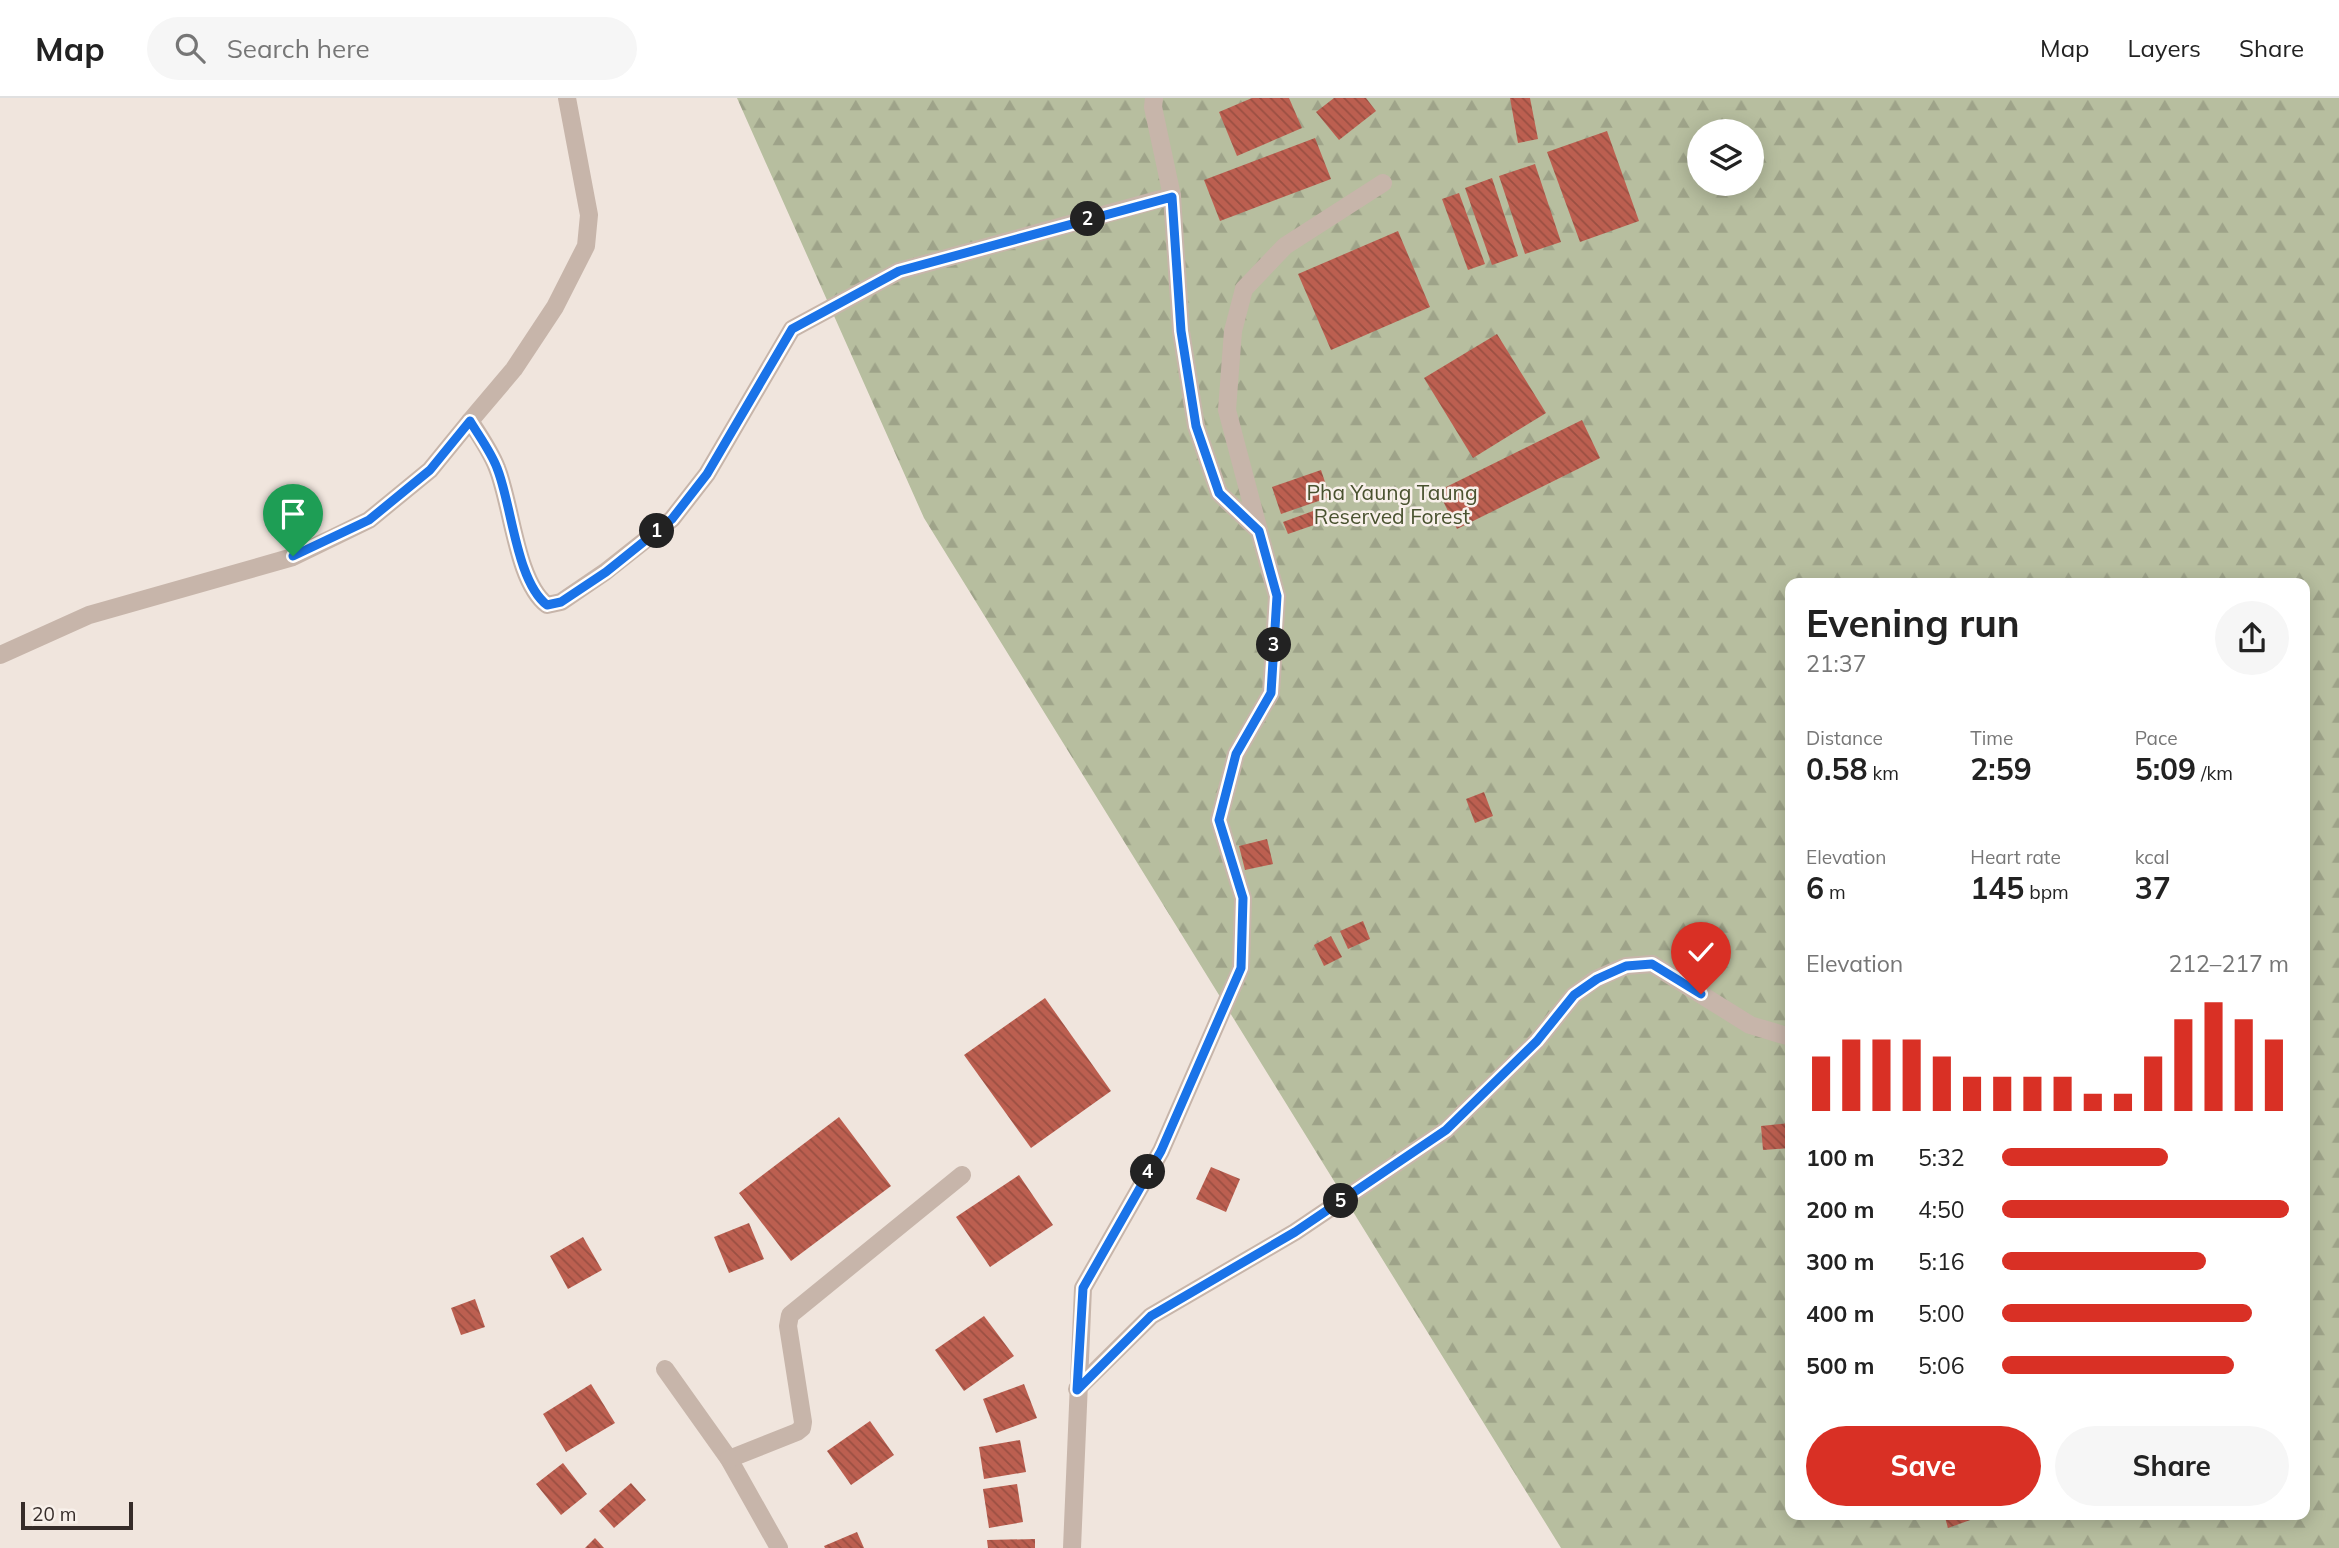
<!DOCTYPE html>
<meta charset="utf-8">
<style>
body{margin:0;font-family:Mulish,sans-serif;background:#f6f6f6;color:#222;height:100vh;display:flex;flex-direction:column;font-size:26px;white-space:nowrap}
*{box-sizing:border-box;margin:0}
p{font-size:23px;color:#767676}
.icon{flex:none;width:38px;height:38px;fill:none;stroke:currentColor;stroke-width:2;stroke-linecap:round;stroke-linejoin:round}
.map{position:relative;flex:1;overflow:hidden}
.details{position:absolute;left:1785px;top:480px;width:525px;height:942px;display:flex;flex-direction:column;background:#fff;border-radius:14px;box-shadow:0 4px 18px #0003}
.details>*{flex:none}
.buttons{position:absolute;left:1687px;top:21px;display:grid;gap:14px}
.buttons a{display:grid;place-items:center;width:77px;height:77px;border-radius:50%;background:#fff;box-shadow:0 4px 18px #0003;font-size:35px}
.scale{position:absolute;left:21px;bottom:18px;width:112px;box-sizing:border-box;padding-left:7px;border:4px solid #362c29;border-top:0;font-size:19px;line-height:24px;white-space:nowrap;color:#362c29;-webkit-text-stroke:5px #f8f0ea;paint-order:stroke}
.pin{position:absolute;display:grid;place-items:center;width:60px;height:60px;color:#fff;margin:-72px -30px;border-radius:50% 50% 50% 0;rotate:-45deg;box-shadow:0 0 7px #0007}
.pin .icon{rotate:45deg}
.km{position:absolute;width:35px;height:35px;margin:-18px;border-radius:50%;background:#222;color:#fff;font-size:19px;line-height:35px;text-align:center}
.round{display:grid;place-items:center;flex:none;width:74px;height:74px;border-radius:37px;background:#f6f6f6}
.headline{display:flex;align-items:center;justify-content:space-between;height:119px;padding:0 21px}
h1{font-size:38px;font-weight:700;line-height:52px}
.metrics{display:grid;grid-template-columns:repeat(3,1fr);gap:10px;height:119px;padding:7px 21px}
.metrics div{display:grid;align-content:center}
.metrics b{font-size:30px;font-weight:700}
.metrics small{font-size:19px;font-weight:400}
.metrics p{font-size:19px}
.chart{height:196px;padding:14px 21px}
.chart p{display:flex;justify-content:space-between}
.chart svg{width:100%;height:126px;margin-top:7px;stroke:#d93025;stroke-width:6}
.primary-button{display:flex;gap:14px;margin-top:auto;padding:14px 21px}
.primary-button a{flex:1;height:80px;border-radius:42px;background:#d93025;color:#fff;font-size:28px;font-weight:700;line-height:80px;text-align:center}
.primary-button a+a{background:#f6f6f6;color:#222}
ul{padding:0 21px;list-style:none;font-size:23px}
li{display:grid;grid-template-columns:112px 84px 1fr;align-items:center;height:52px}
li i{height:18px;border-radius:9px;background:#d93025}
header{display:flex;align-items:center;gap:42px;box-sizing:border-box;height:98px;padding:0 35px;background:#fff;border-bottom:2px solid #e0e0e0}
header strong{font-size:33px}
nav{display:flex;gap:38px;margin-inline-start:auto;font-size:24px}
.search{width:490px;height:63px;background:#f6f6f6;display:flex;align-items:center;gap:18px;box-sizing:border-box;padding:0 24px;border-radius:38px;color:#767676;font-size:26px}
.map>svg:first-child{display:block}
</style>
<header>
<strong>Map</strong>
<div class="search"><svg class="icon" aria-label="search" viewBox="0 0 24 24"><circle cx="10" cy="10" r="6"/><path d="M15 15l6 6"/></svg>Search here</div>
<nav><a>Map</a><a>Layers</a><a>Share</a></nav>
</header>
<div class="map">
<svg width="2339" height="1450" viewBox="0 0 2339 1450">
<defs>
<pattern id="forest-firs" width="22" height="20" patternUnits="userSpaceOnUse" patternTransform="scale(1.75)"><rect width="22" height="20" fill="#b7be9f"/><path d="M5 1l3.5 6h-7zM16 11l3.5 6h-7z" fill="#9ea389"/></pattern>
<pattern id="building-back-hatch" width="6" height="6" patternUnits="userSpaceOnUse" patternTransform="scale(1.75)"><rect width="6" height="6" fill="#bc5f50"/><path d="M-1 5l2 2M0 0l6 6M5-1l2 2" fill="none" stroke="#9a4f42"/></pattern>
</defs>
<rect width="100%" height="100%" fill="#f0e5dd"/>
<path fill="url(#forest-firs)" fill-rule="evenodd" d="M737 0H2339V1450H1561L924 420ZM1699 33H1752V86H1699ZM1790 485H2305V1416H1790Z"/>
<g fill="url(#building-back-hatch)">
<polygon points="1252,0 1289,0 1302,30 1237,58 1219,14"/>
<polygon points="1334,0 1366,0 1376,13 1339,42 1316,14"/>
<polygon points="1510,0 1530,0 1538,41 1518,45"/>
<polygon points="1607,33 1639,123 1580,144 1547,54"/>
<polygon points="1315,40 1331,81 1220,123 1204,82"/>
<polygon points="1535,66 1561,144 1525,156 1499,78"/>
<polygon points="1492,80 1518,158 1492,167 1465,90"/>
<polygon points="1459,95 1485,166 1468,172 1442,101"/>
<polygon points="1398,133 1430,209 1331,252 1298,176"/>
<polygon points="1497,236 1546,315 1473,360 1424,280"/>
<polygon points="1582,322 1600,360 1457,431 1438,393"/>
<polygon points="1321,372 1330,399 1281,416 1272,389"/>
<polygon points="1313,413 1317,426 1288,436 1283,424"/>
<polygon points="1484,694 1493,718 1475,725 1466,701"/>
<polygon points="1267,741 1273,766 1245,772 1239,748"/>
<polygon points="1363,823 1370,841 1348,851 1340,833"/>
<polygon points="1331,838 1342,859 1324,868 1314,847"/>
<polygon points="1045,900 1111,993 1031,1050 964,957"/>
<polygon points="839,1019 891,1088 791,1163 739,1095"/>
<polygon points="1790,1025 1790,1050 1763,1052 1761,1028"/>
<polygon points="1211,1069 1240,1081 1226,1114 1196,1101"/>
<polygon points="1019,1077 1053,1127 990,1169 956,1119"/>
<polygon points="749,1125 764,1161 729,1175 714,1139"/>
<polygon points="583,1139 602,1172 568,1191 550,1158"/>
<polygon points="475,1201 485,1229 461,1237 451,1210"/>
<polygon points="984,1218 1014,1258 964,1293 935,1252"/>
<polygon points="591,1286 615,1325 566,1354 543,1316"/>
<polygon points="1024,1286 1037,1320 996,1335 983,1301"/>
<polygon points="870,1323 894,1357 851,1387 827,1353"/>
<polygon points="1020,1342 1026,1374 984,1381 979,1349"/>
<polygon points="563,1365 587,1396 561,1417 536,1386"/>
<polygon points="631,1385 646,1402 614,1430 599,1413"/>
<polygon points="1017,1386 1023,1424 989,1430 983,1391"/>
<polygon points="1944,1416 1987,1416 1948,1430"/>
<polygon points="857,1434 864,1450 825,1450 824,1448"/>
<polygon points="595,1440 604,1450 585,1450"/>
<polygon points="1035,1441 1035,1450 988,1450 987,1442"/>
</g>
<g fill="none" stroke-linecap="round" stroke-linejoin="round">
<g stroke="#c7b5aa" stroke-width="18">
<polyline points="470,323 514,271 555,209 586,148 589,117 567,0"/>
<polyline points="1259,433 1227,312 1233,233 1244,191 1285,148 1383,85"/>
<path d="M0 557 89 517 293 459 369 422 430 372 470 323C480 338 491 354 497 370 512 407 516 483 547 507L561 504 605 474 672 421 707 376 792 231 899 173 1172 98"/>
<polyline points="665,1271 729,1361 779,1450"/>
<polyline points="1077,1291 1151,1218 1295,1134 1446,1032 1537,943 1574,897 1596,881 1626,868 1652,866 1750,927 1790,939"/>
<polyline points="729,1361 797,1334 802,1330 803,1324 788,1228 790,1217 962,1077"/>
<polyline points="1072,1450 1083,1190 1161,1053 1241,870 1243,800 1219,722 1236,656 1271,595 1277,498 1259,433 1219,395 1196,328 1181,233 1172,98 1153,9 1154,0"/>
</g>
</g>
<g fill="none" stroke-linecap="round" stroke-linejoin="round">
<defs>
<path id="route" d="M293 458 369 422 430 372 470 323C479 338 491 354 497 370 512 407 516 483 547 507L561 504 606 474 672 421 707 376 792 231 899 173 1172 99 1181 233 1196 328 1219 395 1259 433 1277 498 1271 595 1236 656 1219 722 1243 800 1241 870 1161 1053 1083 1190 1077 1292 1151 1218 1295 1134 1446 1032 1537 943 1574 897 1597 881 1626 868 1652 866 1701 896"/>
</defs>
<use href="#route" stroke="#fff" stroke-width="14"/>
<use href="#route" stroke="#1a73e8" stroke-width="9"/>
</g>
<g text-anchor="middle" stroke-width="5" stroke-linejoin="round" paint-order="stroke">
<g font-size="21" fill="#49522f" stroke="#f8f0ea">
<text x="1392" y="402">Pha Yaung Taung<tspan x="1392" dy="24">Reserved Forest</tspan></text>
</g>
</g>
</svg>
<div class="buttons">
<a><svg class="icon" aria-label="layers" viewBox="0 0 24 24"><path d="M12 4l9 5-9 5-9-5zM3 14l9 5 9-5"/></svg></a>
</div>
<div class="scale">20 m</div>
<div class="pin" style="left:293px;top:458px;background:#1e9e55"><svg class="icon" aria-label="arrive" viewBox="0 0 24 24"><path d="M6 21V4h12l-3 4 3 4H6"/></svg></div>
<div class="pin" style="left:1701px;top:896px;background:#d93025"><svg class="icon" aria-label="check" viewBox="0 0 24 24"><path d="M5 12l5 5 9-10"/></svg></div>
<b class="km" style="left:657px;top:433px">1</b>
<b class="km" style="left:1088px;top:121px">2</b>
<b class="km" style="left:1274px;top:547px">3</b>
<b class="km" style="left:1148px;top:1074px">4</b>
<b class="km" style="left:1341px;top:1103px">5</b>
<section class="details">
<div class="headline"><div><h1>Evening run</h1><p>21:37</p></div><a class="round"><svg class="icon" aria-label="share" viewBox="0 0 24 24"><path d="M12 15V3M7 8l5-5 5 5M5 13v7h14v-7"/></svg></a></div>
<div class="metrics">
<div><p>Distance</p><b>0.58<small> km</small></b></div>
<div><p>Time</p><b>2:59</b></div>
<div><p>Pace</p><b>5:09<small> /km</small></b></div>
</div>
<div class="metrics">
<div><p>Elevation</p><b>6<small> m</small></b></div>
<div><p>Heart rate</p><b>145<small> bpm</small></b></div>
<div><p>kcal</p><b>37</b></div>
</div>
<div class="chart"><p><span>Elevation</span>212–217 m</p>
<svg viewBox="0 0 160 44" preserveAspectRatio="none"><path d="M5 44V25M15 44V19M25 44V19M35 44V19M45 44V25M55 44V32M65 44V32M75 44V32M85 44V32M95 44V38M105 44V38M115 44V25M125 44V12M135 44V6M145 44V12M155 44V19"/></svg>
</div>
<ul>
<li><b>100 m</b>5:32<i style="width:58%"></i></li>
<li><b>200 m</b>4:50<i style="width:100%"></i></li>
<li><b>300 m</b>5:16<i style="width:71%"></i></li>
<li><b>400 m</b>5:00<i style="width:87%"></i></li>
<li><b>500 m</b>5:06<i style="width:81%"></i></li>
</ul>
<div class="primary-button"><a>Save</a><a>Share</a></div>
</section>
</div>
